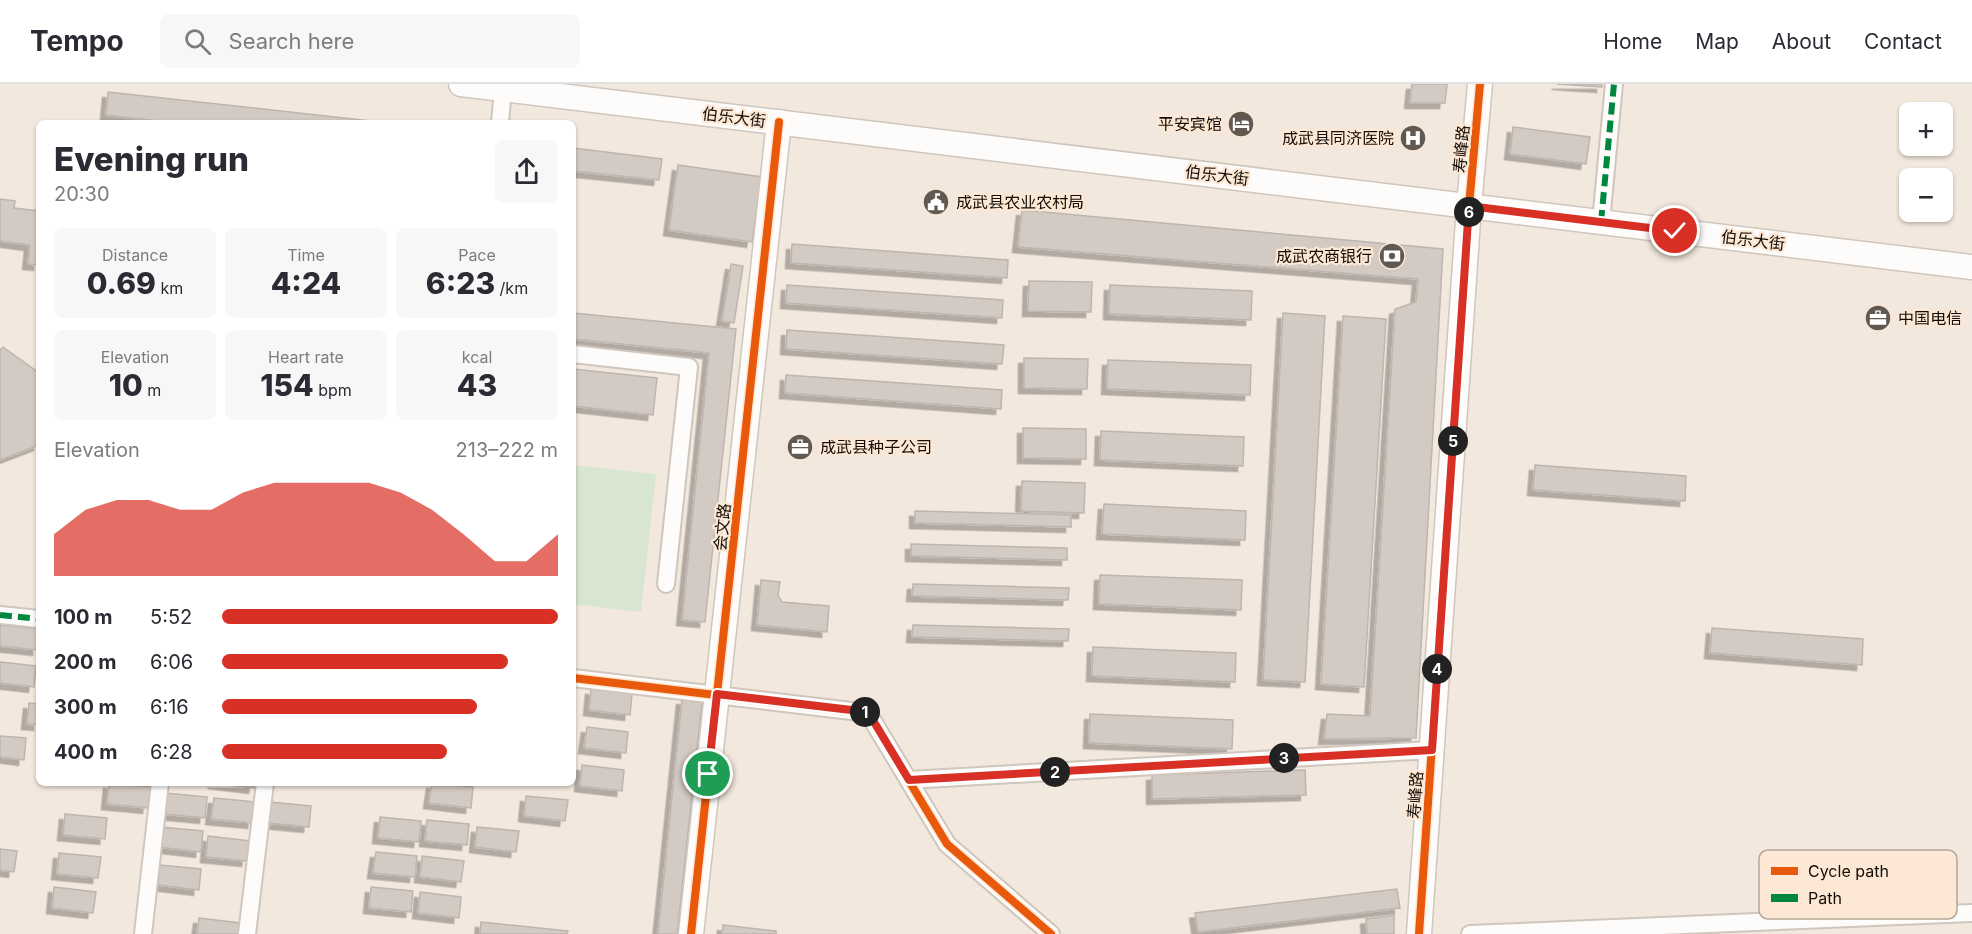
<!DOCTYPE html>
<meta charset="utf-8">
<style>
body{margin:0;font-family:Inter,"Noto Sans SC",sans-serif;background:#f7f7f7;color:#2b2b33;height:100vh;display:flex;flex-direction:column;font-size:22px;white-space:nowrap}
*{box-sizing:border-box;margin:0}
p{font-size:20px;color:#7c7c81}
.icon{flex:none;width:33px;height:33px;fill:none;stroke:currentColor;stroke-width:2;stroke-linecap:round;stroke-linejoin:round}
.map{position:relative;flex:1;overflow:hidden}
.details{position:absolute;left:36px;top:36px;width:540px;height:666px;display:flex;flex-direction:column;background:#fff;border-radius:9px;box-shadow:0 2px 4px #0004}
.details>*{flex:none}
.tools{position:absolute;left:1899px;top:18px;display:grid;gap:12px}
.tools a{display:grid;place-items:center;width:54px;height:54px;border-radius:9px;background:#fff;box-shadow:0 2px 4px #0004;font-size:30px}
.pin{position:absolute;display:grid;place-items:center;width:51px;height:51px;color:#fff;margin:-26px;border:3px solid #fff;border-radius:50%;box-shadow:0 2px 6px #0007}
.km{position:absolute;width:30px;height:30px;margin:-15px;border-radius:50%;background:#222;color:#fff;font-size:16px;line-height:30px;text-align:center}
.round{display:grid;place-items:center;flex:none;width:63px;height:63px;border-radius:9px;background:#f7f7f7}
.headline{display:flex;align-items:center;justify-content:space-between;height:102px;padding:0 18px}
h1{font-size:33px;font-weight:800;line-height:45px}
.metrics{display:grid;grid-template-columns:repeat(3,1fr);gap:9px;height:102px;padding:6px 18px}
.metrics div{display:grid;align-content:center;border-radius:9px;background:#f7f7f7;text-align:center}
.metrics b{font-size:30px;font-weight:800}
.metrics small{font-size:16px;font-weight:400}
.metrics p{font-size:16px}
.chart{height:168px;padding:12px 18px}
.chart p{display:flex;justify-content:space-between}
.chart svg{width:100%;height:108px;margin-top:6px;fill:#d93025;opacity:.7}
ul{padding:0 18px;list-style:none;font-size:20px}
li{display:grid;grid-template-columns:96px 72px 1fr;align-items:center;height:45px}
li i{height:15px;border-radius:8px;background:#d93025}
header{display:flex;align-items:center;gap:36px;box-sizing:border-box;height:84px;padding:0 30px;background:#fff;border-bottom:2px solid #e1e1e2}
header strong{font-size:28px}
nav{display:flex;gap:33px;margin-inline-start:auto;font-size:21px}
.search{width:420px;height:54px;background:#f7f7f7;display:flex;align-items:center;gap:15px;box-sizing:border-box;padding:0 21px;border-radius:9px;color:#7c7c81;font-size:22px}
.map>svg:first-child{display:block}
</style>
<header>
<strong>Tempo</strong>
<div class="search"><svg class="icon" aria-label="search" viewBox="0 0 24 24"><circle cx="10" cy="10" r="6"/><path d="M15 15l6 6"/></svg>Search here</div>
<nav><a>Home</a><a>Map</a><a>About</a><a>Contact</a></nav>
</header>
<div class="map">
<svg width="1972" height="850" viewBox="0 0 1972 850">
<defs>
<filter id="shadow"><feDropShadow dx="-5.5" dy="5.5" stdDeviation="0" flood-color="#0004"/></filter>
</defs>
<rect width="100%" height="100%" fill="#f3e8dd"/>
<polygon fill="#d8e6d1" points="573,381 656,390 641,528 573,520"/>
<g fill="#d4cac4" stroke="#bfb5af" stroke-width="1.5" filter="url(#shadow)">
<polygon points="1412,0 1447,0 1445,19 1410,19"/>
<polygon points="1557,0 1602,0 1602,3"/>
<polygon points="108,8 389,39 174,39 106,31"/>
<polygon points="1513,43 1590,53 1586,80 1510,70"/>
<polygon points="573,64 662,75 659,96 573,87"/>
<polygon points="678,81 762,93 752,158 669,146"/>
<polygon points="0,115 15,117 14,124 39,127 39,181 28,180 30,161 0,157"/>
<polygon points="1022,126 1443,165 1416,654 1324,655 1327,630 1370,632 1395,225 1416,218 1418,195 1018,163"/>
<polygon points="792,160 1008,176 1007,194 791,179"/>
<polygon points="731,180 743,182 734,239 722,237"/>
<polygon points="1029,197 1092,198 1091,228 1028,227"/>
<polygon points="787,201 1003,216 1002,234 786,219"/>
<polygon points="1110,201 1252,207 1251,236 1109,230"/>
<polygon points="573,229 736,245 705,538 682,536 709,269 573,255"/>
<polygon points="1283,229 1325,232 1305,598 1263,596"/>
<polygon points="1343,232 1386,235 1364,603 1321,600"/>
<polygon points="787,246 1004,261 1002,280 786,265"/>
<polygon points="3,263 39,289 39,361 0,376 0,266"/>
<polygon points="1024,274 1088,275 1087,305 1024,304"/>
<polygon points="1108,276 1251,281 1250,311 1107,305"/>
<polygon points="573,285 657,294 653,331 573,322"/>
<polygon points="786,291 1002,306 1001,325 785,309"/>
<polygon points="1023,344 1086,345 1086,375 1023,374"/>
<polygon points="1101,347 1244,353 1243,382 1100,376"/>
<polygon points="1535,381 1686,392 1685,417 1533,406"/>
<polygon points="1022,397 1085,399 1084,429 1021,427"/>
<polygon points="1104,420 1246,427 1245,456 1102,450"/>
<polygon points="915,427 1071,431 1071,443 915,439"/>
<polygon points="911,460 1067,464 1067,476 911,472"/>
<polygon points="1100,491 1242,496 1241,526 1099,520"/>
<polygon points="761,496 780,498 778,511 782,518 829,522 827,548 757,541"/>
<polygon points="913,500 1069,504 1068,516 912,512"/>
<polygon points="0,541 39,545 38,566 0,562"/>
<polygon points="913,541 1069,545 1068,557 912,553"/>
<polygon points="1712,544 1863,555 1862,581 1710,569"/>
<polygon points="1093,563 1236,569 1235,598 1092,592"/>
<polygon points="0,578 36,582 34,603 0,599"/>
<polygon points="591,605 632,610 630,631 589,626"/>
<polygon points="682,615 702,618 677,850 658,850"/>
<polygon points="29,619 39,620 39,641 27,640"/>
<polygon points="1090,630 1233,636 1232,665 1089,659"/>
<polygon points="587,643 628,648 626,669 584,664"/>
<polygon points="0,652 26,654 24,676 0,673"/>
<polygon points="582,681 624,686 622,707 580,702"/>
<polygon points="1305,686 1306,711 1152,715 1152,691"/>
<polygon points="109,699 151,703 148,724 107,720"/>
<polygon points="213,699 255,699 254,704"/>
<polygon points="432,699 473,703 471,724 429,719"/>
<polygon points="165,709 207,713 205,734 163,730"/>
<polygon points="526,712 568,716 565,737 524,732"/>
<polygon points="214,714 255,718 253,739 211,735"/>
<polygon points="270,718 311,722 309,743 268,739"/>
<polygon points="65,730 107,734 105,755 63,751"/>
<polygon points="380,733 421,737 419,758 378,754"/>
<polygon points="427,736 469,740 467,761 425,757"/>
<polygon points="161,743 203,747 201,768 159,763"/>
<polygon points="477,743 519,747 516,768 475,763"/>
<polygon points="208,752 250,757 247,777 206,773"/>
<polygon points="0,765 17,767 14,788 0,786"/>
<polygon points="376,768 417,772 415,793 373,789"/>
<polygon points="59,769 101,773 98,794 57,790"/>
<polygon points="422,772 464,777 461,798 420,793"/>
<polygon points="160,781 201,785 199,806 158,801"/>
<polygon points="54,803 96,808 93,829 52,824"/>
<polygon points="371,803 413,807 411,828 369,824"/>
<polygon points="1397,805 1400,824 1198,848 1195,829"/>
<polygon points="420,808 461,813 459,834 418,829"/>
<polygon points="1394,831 1394,850 1367,850 1366,835"/>
<polygon points="199,834 240,839 239,850 197,850"/>
<polygon points="481,838 568,847 567,850 480,850"/>
<polygon points="723,841 776,847 776,850 722,850"/>
</g>
<g fill="none" stroke-linecap="round" stroke-linejoin="round">
<defs>
<g id="street">
<polyline points="500,39 503,5"/>
<polyline points="1601,138 1614,0"/>
<polyline points="573,270 689,283 666,500"/>
<polyline points="0,531 39,535"/>
<polyline points="573,594 868,629 947,760 1051,850"/>
<polyline points="909,696 1432,666"/>
<polyline points="143,850 160,699"/>
<polyline points="247,850 265,699"/>
<polyline points="1470,850 1972,829"/>
</g>
<g id="secondary">
<polyline points="461,0 1972,183"/>
<polyline points="691,850 779,38"/>
<polyline points="1419,850 1469,122 1480,0"/>
</g>
</defs>
<use href="#street" stroke="#cfc6bd" stroke-width="20"/>
<use href="#secondary" stroke="#cfc6bd" stroke-width="27"/>
<use href="#street" stroke="#fdfcfa" stroke-width="16"/>
<use href="#secondary" stroke="#fdfcfa" stroke-width="24"/>
<g stroke="#00873e" stroke-width="6" stroke-dasharray="12 6" stroke-linecap="butt">
<polyline points="1601,138 1614,0"/>
<polyline points="0,531 39,535"/>
</g>
<defs>
<g id="cycleway">
<polyline points="573,594 868,629 947,760 1051,850"/>
<polyline points="691,850 779,38"/>
<polyline points="1419,850 1469,122 1480,0"/>
</g>
</defs>
<use href="#cycleway" stroke="#fce8d4" stroke-width="11"/>
<use href="#cycleway" stroke="#e8590c" stroke-width="8"/>
</g>
<g fill="none" stroke-linecap="round" stroke-linejoin="round">
<defs>
<polyline id="route" points="708,690 717,610 868,628 909,696 1432,666 1469,122 1675,147"/>
</defs>
<use href="#route" stroke="#fff" stroke-width="12"/>
<use href="#route" stroke="#d93025" stroke-width="8"/>
</g>
<defs>
<symbol id="hotel-disc" viewBox="-11 -11 22 22"><circle r="9.5" fill="#615951" stroke="#fce8d4"/><path d="M-6-4.5h1.5V1H6V5H4.5V3h-9V5H-6ZM-4 0a1.8 1.8 0 1 1 3.6 0ZM.5 0V-2.5h3Q6-2.5 6 0Z" fill="#fff"/></symbol>
<symbol id="hospital-disc" viewBox="-11 -11 22 22"><circle r="9.5" fill="#615951" stroke="#fce8d4"/><path d="M-5-5h3v3.5h4V-5h3V5h-3V1.5h-4V5h-3Z" fill="#fff"/></symbol>
<symbol id="civic-disc" viewBox="-11 -11 22 22"><circle r="9.5" fill="#615951" stroke="#fce8d4"/><path d="M-.6-6.5H3V-4.5H.6V-3L4-1V1h2V6H-6V1h2V-1L-.6-3ZM-1.2 2.5V6h2.4V2.5Z" fill="#fff"/></symbol>
<symbol id="bank-disc" viewBox="-11 -11 22 22"><circle r="9.5" fill="#615951" stroke="#fce8d4"/><path d="M-6-4H6V4H-6ZM0-2.3a2.3 2.3 0 1 0 0 4.6a2.3 2.3 0 1 0 0-4.6Z" fill="#fff"/></symbol>
<symbol id="office-disc" viewBox="-11 -11 22 22"><circle r="9.5" fill="#615951" stroke="#fce8d4"/><path d="M-6-3h4V-5.5h4V-3h4V5H-6ZM-1-4.5V-3h2v-1.5ZM-6 0V1H6V0Z" fill="#fff"/></symbol>
</defs>
<g fill-rule="evenodd">
<use href="#hotel-disc" x="1226" y="25" width="30" height="30"/>
<use href="#hospital-disc" x="1398" y="39" width="30" height="30"/>
<use href="#civic-disc" x="921" y="103" width="30" height="30"/>
<use href="#bank-disc" x="1377" y="157" width="30" height="30"/>
<use href="#office-disc" x="1863" y="219" width="30" height="30"/>
<use href="#office-disc" x="785" y="348" width="30" height="30"/>
</g>
<g text-anchor="middle" stroke-width="4.5" stroke-linejoin="round" paint-order="stroke">
<g font-size="16" fill="#120c06" stroke="#fce8d4">
<text transform="translate(734 33) rotate(7)" y="6">伯乐大街</text>
<text transform="translate(1461 65) rotate(-85)" y="6">寿峰路</text>
<text transform="translate(1217 91) rotate(7)" y="6">伯乐大街</text>
<text transform="translate(1753 156) rotate(7)" y="6">伯乐大街</text>
<text transform="translate(722 443) rotate(-84)" y="6">会文路</text>
<text transform="translate(1415 711) rotate(-86)" y="6">寿峰路</text>
</g>
<g font-size="16" fill="#120c06" stroke="#fce8d4" text-anchor="end">
<text x="1222" y="46">平安宾馆</text>
<text x="1394" y="60">成武县同济医院</text>
<text x="956" y="124" text-anchor="start">成武县农业农村局</text>
<text x="1372" y="178">成武农商银行</text>
<text x="1898" y="240" text-anchor="start">中国电信</text>
<text x="820" y="369" text-anchor="start">成武县种子公司</text>
</g>
</g>
<rect x="1759" y="766" width="198" height="69" rx="9" fill="#fce8d4" stroke="#b6a696" stroke-width="1.5"/>
<rect x="1771" y="783" width="27" height="8" fill="#e8590c"/>
<rect x="1771" y="810" width="27" height="8" fill="#00873e"/>
<g font-size="16" fill="#120c06">
<text x="1808" y="793">Cycle path</text>
<text x="1808" y="820">Path</text>
</g>
</svg>
<div class="tools">
<a>+</a>
<a>−</a>
</div>
<div class="pin" style="left:708px;top:690px;background:#1e9e55"><svg class="icon" aria-label="arrive" viewBox="0 0 24 24"><path d="M6 21V4h12l-3 4 3 4H6"/></svg></div>
<div class="pin" style="left:1675px;top:147px;background:#d93025"><svg class="icon" aria-label="check" viewBox="0 0 24 24"><path d="M5 12l5 5 9-10"/></svg></div>
<b class="km" style="left:865px;top:628px">1</b>
<b class="km" style="left:1055px;top:688px">2</b>
<b class="km" style="left:1284px;top:674px">3</b>
<b class="km" style="left:1437px;top:585px">4</b>
<b class="km" style="left:1453px;top:357px">5</b>
<b class="km" style="left:1469px;top:128px">6</b>
<section class="details">
<div class="headline"><div><h1>Evening run</h1><p>20:30</p></div><a class="round"><svg class="icon" aria-label="share" viewBox="0 0 24 24"><path d="M12 15V3M7 8l5-5 5 5M5 13v7h14v-7"/></svg></a></div>
<div class="metrics">
<div><p>Distance</p><b>0.69<small> km</small></b></div>
<div><p>Time</p><b>4:24</b></div>
<div><p>Pace</p><b>6:23<small> /km</small></b></div>
</div>
<div class="metrics">
<div><p>Elevation</p><b>10<small> m</small></b></div>
<div><p>Heart rate</p><b>154<small> bpm</small></b></div>
<div><p>kcal</p><b>43</b></div>
</div>
<div class="chart"><p><span>Elevation</span>213–222 m</p>
<svg viewBox="0 0 160 44" preserveAspectRatio="none"><path d="M0 44V27L10 17L20 13L30 13L40 17L50 17L60 10L70 6L80 6L90 6L100 6L110 10L120 17L130 27L140 38L150 38L160 27V44z"/></svg>
</div>
<ul>
<li><b>100 m</b>5:52<i style="width:100%"></i></li>
<li><b>200 m</b>6:06<i style="width:85%"></i></li>
<li><b>300 m</b>6:16<i style="width:76%"></i></li>
<li><b>400 m</b>6:28<i style="width:67%"></i></li>
</ul>
</section>
</div>
